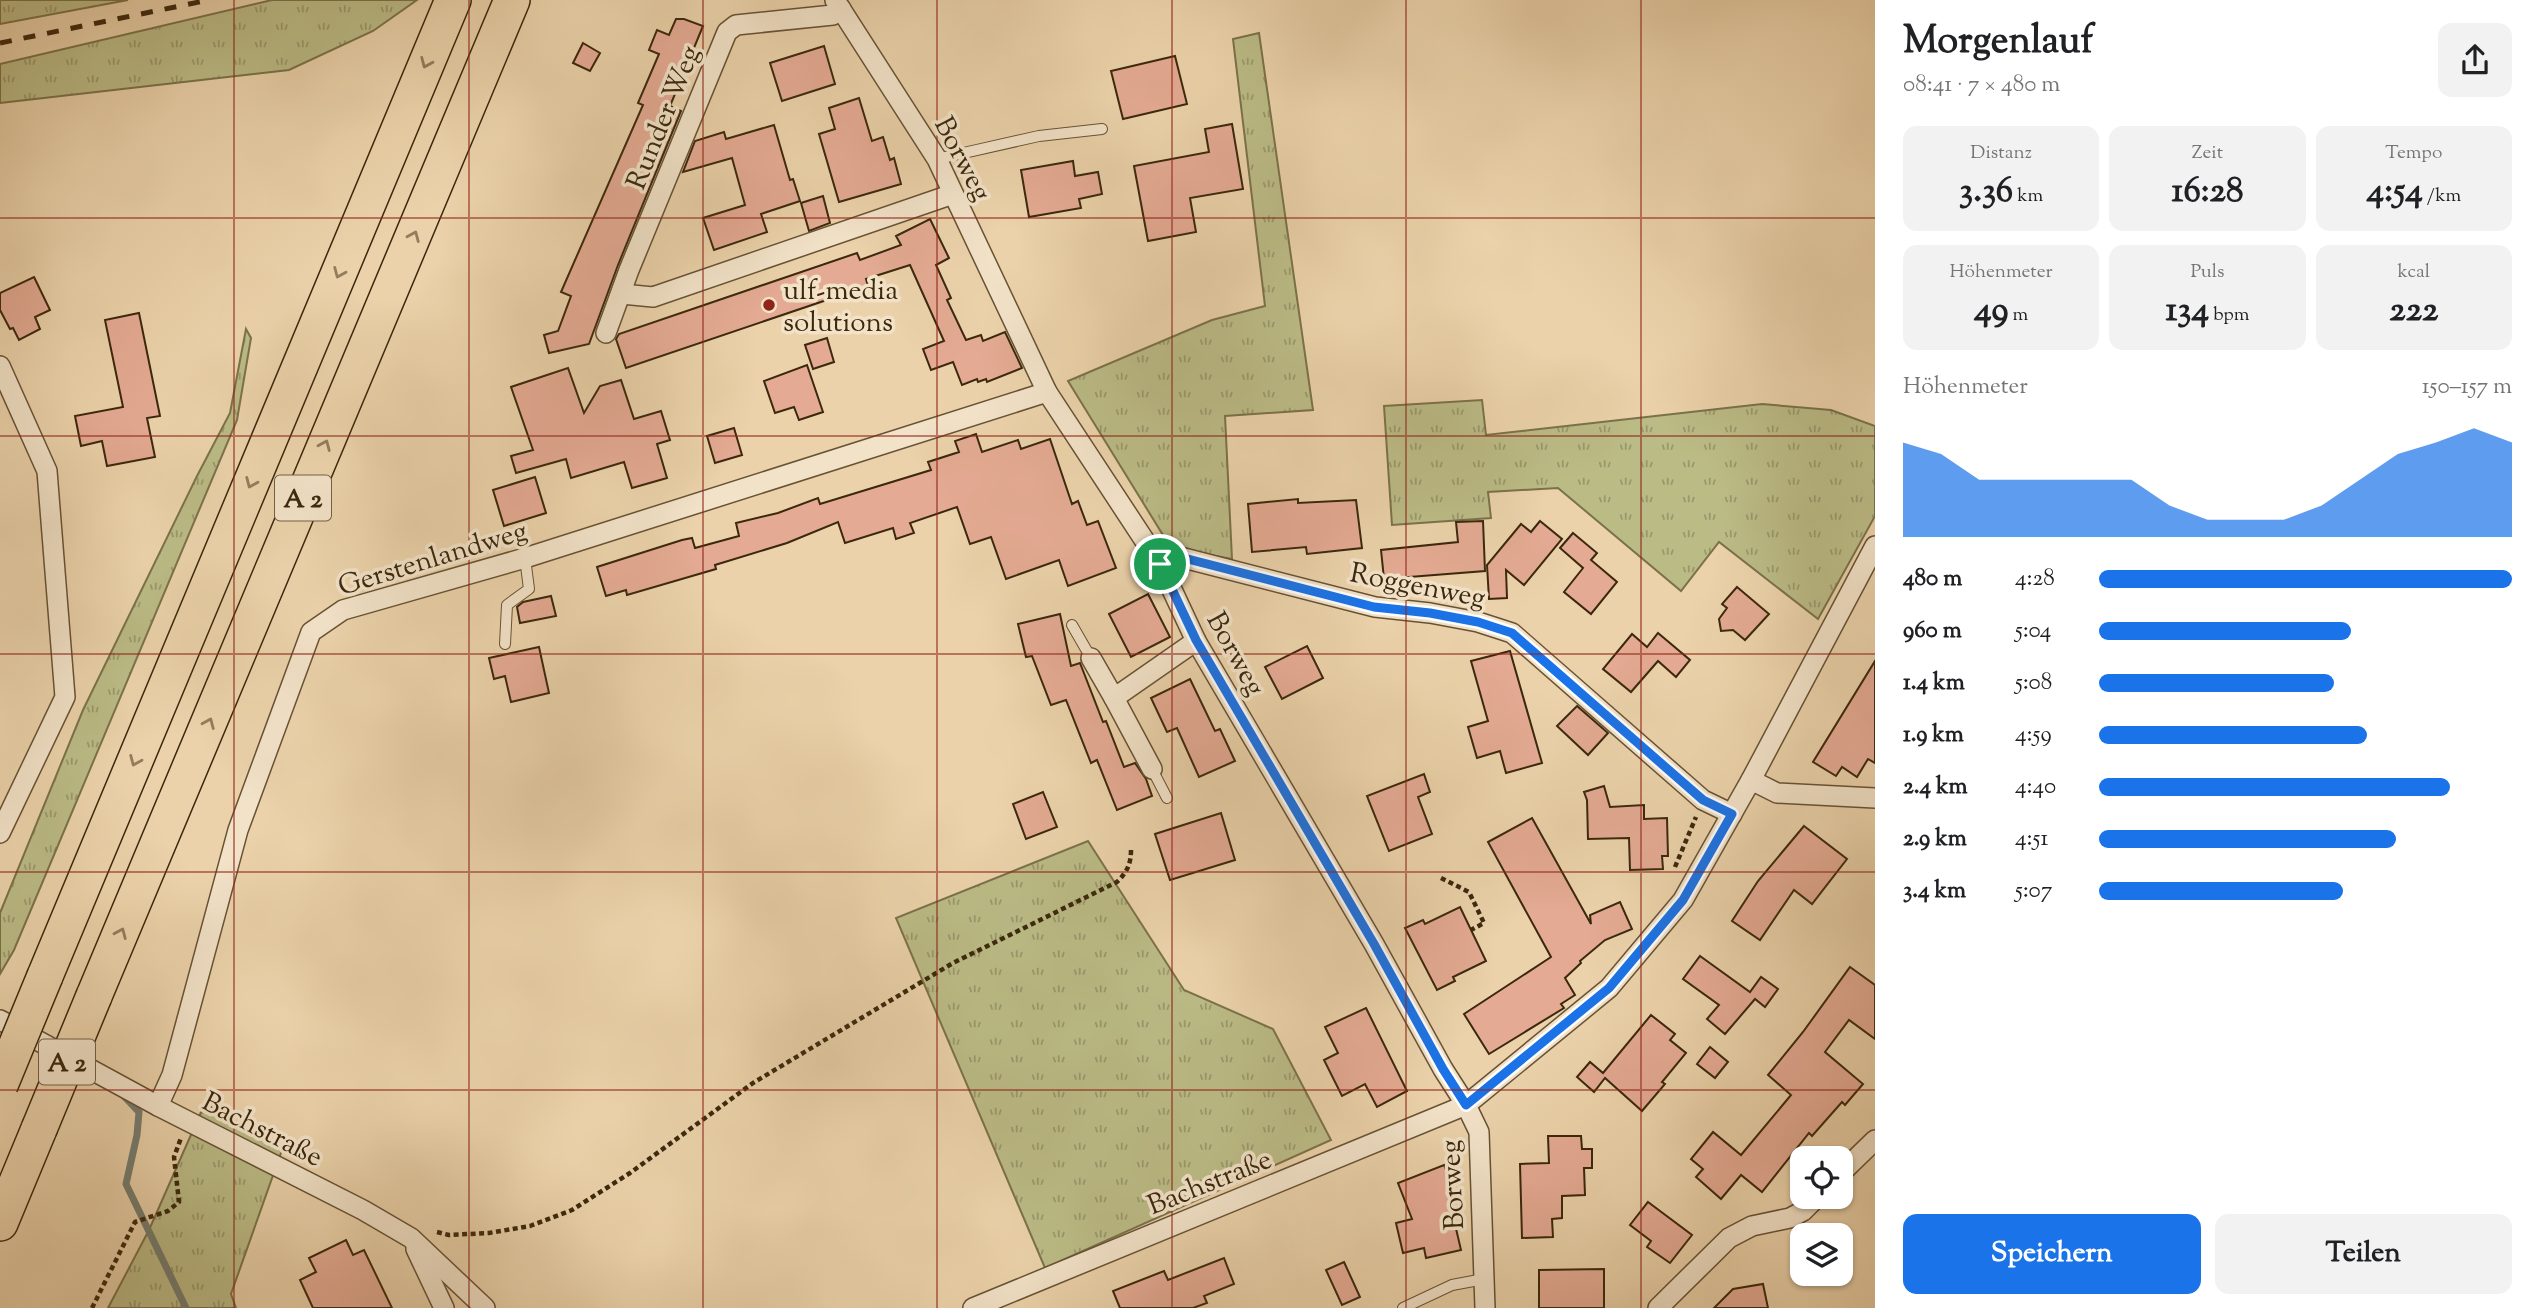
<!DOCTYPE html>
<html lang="de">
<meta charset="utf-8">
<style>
body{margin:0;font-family:"Sorts Mill Goudy",serif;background:#f2f2f2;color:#202124;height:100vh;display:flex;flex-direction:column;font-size:26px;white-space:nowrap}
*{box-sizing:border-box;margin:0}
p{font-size:23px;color:#757577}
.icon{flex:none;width:38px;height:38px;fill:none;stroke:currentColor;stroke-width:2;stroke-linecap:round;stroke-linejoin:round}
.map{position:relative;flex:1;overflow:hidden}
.panel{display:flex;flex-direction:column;background:#fff;width:665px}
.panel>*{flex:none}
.controls{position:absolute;left:1790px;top:1146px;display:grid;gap:14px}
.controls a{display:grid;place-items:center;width:63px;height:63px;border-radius:14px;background:#fff;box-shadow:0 2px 5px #0004;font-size:35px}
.pin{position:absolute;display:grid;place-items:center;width:60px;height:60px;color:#fff;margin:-30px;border:4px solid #fff;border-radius:50%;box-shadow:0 2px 7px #0007}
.round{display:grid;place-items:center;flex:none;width:74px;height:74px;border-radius:14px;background:#f2f2f2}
.overview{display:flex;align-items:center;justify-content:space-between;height:119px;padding:0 28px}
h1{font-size:38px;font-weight:800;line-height:52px}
.metrics{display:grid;grid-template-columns:repeat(3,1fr);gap:10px;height:119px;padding:7px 28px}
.metrics div{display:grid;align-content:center;border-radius:14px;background:#f2f2f2;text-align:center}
.metrics b{font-size:35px;font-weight:800}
.metrics small{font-size:19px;font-weight:400}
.metrics p{font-size:19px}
.chart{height:196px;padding:14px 28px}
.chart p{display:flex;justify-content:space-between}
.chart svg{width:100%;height:126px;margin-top:7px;fill:#1a73e8;opacity:.7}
.action{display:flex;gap:14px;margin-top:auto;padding:14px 28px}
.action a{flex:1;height:80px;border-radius:14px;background:#1a73e8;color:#fff;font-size:28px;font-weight:800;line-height:80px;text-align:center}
.action a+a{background:#f2f2f2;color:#202124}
ul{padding:0 28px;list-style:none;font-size:23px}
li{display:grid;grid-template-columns:112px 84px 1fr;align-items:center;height:52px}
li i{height:18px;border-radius:9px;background:#1a73e8}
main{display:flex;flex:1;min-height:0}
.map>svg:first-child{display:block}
</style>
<main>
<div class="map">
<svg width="1875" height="1308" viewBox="0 0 1875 1308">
<defs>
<pattern id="grass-tufts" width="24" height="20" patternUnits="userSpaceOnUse" patternTransform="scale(1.75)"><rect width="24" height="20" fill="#bbbb86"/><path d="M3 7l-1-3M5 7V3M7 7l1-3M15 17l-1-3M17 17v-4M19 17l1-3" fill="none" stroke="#99986c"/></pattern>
</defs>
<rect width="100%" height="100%" fill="#ebd2aa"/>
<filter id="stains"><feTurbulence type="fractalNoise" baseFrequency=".00286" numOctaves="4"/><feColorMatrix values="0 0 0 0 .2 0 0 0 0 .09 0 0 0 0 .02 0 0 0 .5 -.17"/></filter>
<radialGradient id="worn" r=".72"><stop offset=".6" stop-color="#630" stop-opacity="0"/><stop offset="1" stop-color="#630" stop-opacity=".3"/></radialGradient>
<g fill="url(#grass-tufts)" stroke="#7b724a" stroke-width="2">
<polygon points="0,0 128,0 0,24"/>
<polygon points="272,0 417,0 373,31 289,70 0,103 0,64"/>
<polygon points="1259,33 1313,410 1225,416 1232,559 1171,548 1068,381 1212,320 1265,306 1233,39"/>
<polygon points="246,329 251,338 237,420 14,950 0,974 0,913 83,710 197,476 230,413"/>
<polygon points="1482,400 1486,435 1762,404 1831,410 1875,426 1875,516 1818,619 1719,542 1681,591 1558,488 1488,492 1491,518 1392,525 1384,406"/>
<polygon points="1088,841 1184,990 1273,1029 1331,1140 1045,1268 896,918"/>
<polygon points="205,1103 282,1150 231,1294 236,1308 108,1308 149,1230"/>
</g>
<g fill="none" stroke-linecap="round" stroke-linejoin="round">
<polyline stroke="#757d70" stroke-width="7" points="123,1095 139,1112 137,1135 126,1184 186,1308"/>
</g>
<g fill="#e4aa93" stroke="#3b280d" stroke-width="2">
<polygon points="676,19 684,19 703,26 670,106 681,111 618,265 589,344 549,353 544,335 558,331 571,296 561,292 643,105 638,103 659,54 649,50 657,30 669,35"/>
<polygon points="583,43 600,53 590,71 573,63"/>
<polygon points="824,46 835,84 782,101 770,63"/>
<polygon points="1175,56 1187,104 1123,119 1111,71"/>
<polygon points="859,98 872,141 883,137 890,160 894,158 901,184 839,202 819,134 835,129 829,108"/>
<polygon points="1232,124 1243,189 1190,198 1196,232 1148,241 1134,166 1209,152 1205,129"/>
<polygon points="774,125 790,180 793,179 800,201 761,214 767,232 714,250 703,218 745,205 732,158 683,172 695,141 724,132 726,139"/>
<polygon points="1073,161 1075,176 1098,172 1102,194 1079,199 1081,208 1029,217 1021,170"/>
<polygon points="823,196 830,223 809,231 801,203"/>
<polygon points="930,219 949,258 936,265 951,298 947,300 966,340 981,335 983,341 1005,332 1022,368 987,382 986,379 978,382 977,379 962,385 953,362 931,370 923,349 944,341 910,265 866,279 868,286 626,368 616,339 619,334 857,253 860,260 901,245 896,236"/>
<polygon points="34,277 50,310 35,317 40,329 19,340 13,328 10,329 0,310 0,293"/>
<polygon points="139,313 160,416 147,418 155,457 107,466 102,441 81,446 75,416 123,407 105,320"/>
<polygon points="827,338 834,362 813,369 805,345"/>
<polygon points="807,365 823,412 799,420 794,407 775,413 764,381"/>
<polygon points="568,368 584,413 600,386 621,380 634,419 661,411 670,440 657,444 667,478 632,488 624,462 571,478 566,459 516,473 511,456 533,450 511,387"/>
<polygon points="734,428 742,455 715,463 707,436"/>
<polygon points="976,434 982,452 1018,440 1021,449 1050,439 1072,504 1078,501 1087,525 1098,521 1116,568 1068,586 1059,560 1006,579 991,537 970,544 957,507 910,523 914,533 896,539 893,528 845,543 838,522 787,543 715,565 716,569 627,595 626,590 606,596 597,567 682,540 692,538 695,548 739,536 736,523 778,513 818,498 820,504 931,470 928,462 959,452 955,441"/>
<polygon points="535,477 546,513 504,526 493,490"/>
<polygon points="1298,499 1298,503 1356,500 1362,548 1307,554 1306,547 1252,552 1248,504"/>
<polygon points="1483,521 1485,571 1384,579 1381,550 1458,542 1456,522"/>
<polygon points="1540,521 1562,539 1524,585 1506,570 1507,598 1489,599 1487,565 1521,524 1531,532"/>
<polygon points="1573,533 1597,553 1591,560 1617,582 1591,614 1564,592 1583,568 1560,548"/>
<polygon points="1737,587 1769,614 1745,640 1733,630 1721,631 1719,619 1727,608 1722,604"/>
<polygon points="1148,594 1170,637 1131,657 1109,614"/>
<polygon points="551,596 556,616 520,623 517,607 523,602"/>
<polygon points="1060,614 1071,666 1080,663 1103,722 1106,721 1124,767 1135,763 1146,779 1152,796 1117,810 1097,760 1091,763 1066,700 1051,705 1032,656 1026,657 1018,624"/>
<polygon points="1658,633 1690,660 1676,677 1658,661 1631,692 1603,669 1632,634 1647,647"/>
<polygon points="1307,646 1323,678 1282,699 1265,667"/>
<polygon points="539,647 549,693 511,702 505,676 494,679 489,658"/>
<polygon points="1510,651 1542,763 1506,773 1500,751 1477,758 1468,727 1488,721 1471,661"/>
<polygon points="1875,661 1875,763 1868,759 1857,777 1842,767 1836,776 1813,762"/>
<polygon points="1190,679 1215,731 1220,729 1235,761 1199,777 1177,728 1167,732 1151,698"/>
<polygon points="1577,706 1608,733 1588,755 1557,726"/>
<polygon points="1424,774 1430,792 1418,797 1432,834 1389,851 1367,796"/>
<polygon points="1604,786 1610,807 1644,805 1644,819 1667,818 1668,856 1662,856 1663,869 1630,870 1629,838 1588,839 1587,800 1584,792"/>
<polygon points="1043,792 1057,827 1026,839 1013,804"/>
<polygon points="1221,813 1235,860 1170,880 1155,834"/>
<polygon points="1532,818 1591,924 1590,915 1620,902 1632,929 1605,940 1580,961 1581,963 1565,978 1575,995 1561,1004 1564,1008 1489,1054 1464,1014 1551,957 1488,842"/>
<polygon points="1804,826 1847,859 1812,904 1794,890 1760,940 1732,921 1758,881"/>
<polygon points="1460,907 1486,961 1453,977 1455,981 1437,990 1405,928 1423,920 1425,924"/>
<polygon points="1700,956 1750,992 1761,977 1778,989 1765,1007 1755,999 1725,1034 1707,1019 1719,1005 1683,979"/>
<polygon points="1850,967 1875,985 1875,1039 1849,1020 1825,1052 1863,1084 1845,1105 1842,1102 1812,1136 1809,1133 1762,1192 1741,1175 1721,1199 1696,1177 1703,1169 1691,1159 1713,1132 1741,1155 1791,1095 1768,1075 1803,1032"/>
<polygon points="1366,1008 1407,1091 1377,1107 1365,1084 1342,1096 1324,1060 1338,1053 1325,1027"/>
<polygon points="1651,1015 1675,1034 1670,1040 1686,1053 1662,1082 1665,1084 1642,1111 1605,1078 1594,1092 1577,1077 1590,1062 1603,1073"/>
<polygon points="1710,1047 1728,1062 1715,1078 1697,1064"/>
<polygon points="1548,1136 1581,1136 1582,1149 1592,1149 1592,1168 1584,1168 1585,1195 1562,1196 1562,1218 1552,1219 1553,1237 1522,1238 1520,1164 1549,1163"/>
<polygon points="1444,1165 1453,1188 1447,1190 1461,1250 1426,1258 1424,1248 1403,1253 1396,1223 1412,1219 1398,1183"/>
<polygon points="1648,1202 1692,1235 1670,1263 1647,1247 1651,1241 1630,1225"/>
<polygon points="346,1240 353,1255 364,1250 392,1308 313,1308 300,1280 316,1272 309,1258"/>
<polygon points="1224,1258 1234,1284 1204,1296 1207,1303 1193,1308 1120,1308 1113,1291 1164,1271 1168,1280"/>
<polygon points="1344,1262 1360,1297 1342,1305 1326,1270"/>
<polygon points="1604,1269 1604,1308 1539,1308 1539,1270"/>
<polygon points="1763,1284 1768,1308 1714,1308 1733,1289"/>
</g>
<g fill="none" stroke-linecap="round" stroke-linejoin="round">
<defs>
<g id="lane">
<polyline points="937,159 1039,136 1102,129"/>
<polyline points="1072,625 1091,658"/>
<polyline points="505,644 507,605 529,589 525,558"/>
<polyline points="1152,769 1167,798"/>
<polyline points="1403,1308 1452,1285 1484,1279"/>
</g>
<g id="street">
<polyline points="835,0 937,159 1047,392 1160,564 1196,641 1374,944 1443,1069 1466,1105 1479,1132 1485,1308"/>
<polyline points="622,294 653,297 953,194"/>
<polyline points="606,333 629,270 727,32 736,25 833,15 841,9"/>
<polyline points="0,366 47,471 65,697 0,833"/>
<polyline points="1160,564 1176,556 1375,607 1430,613 1478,622 1512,633 1703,800 1732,814"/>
<polyline points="1091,658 1114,698 1196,641"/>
<polyline points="1114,698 1152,769"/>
<polyline points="1751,780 1777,793 1875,798"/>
<polyline points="0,1020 158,1106 363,1210 411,1238 485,1308"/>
<polyline points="158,1106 172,1075 238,830 311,632 343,610 525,558 1047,392"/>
<polyline points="1841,1173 1875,1140"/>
<polyline points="416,1249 444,1308"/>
<polyline points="973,1308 1466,1105 1609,988 1683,900 1751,780 1875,546"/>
<polyline points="1658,1308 1729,1238 1752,1226 1790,1218 1803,1211 1817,1197"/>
</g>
<g id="highway">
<polyline points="45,976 453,0"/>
<polyline points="94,996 512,0"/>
<polyline points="0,1223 39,1129"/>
</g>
</defs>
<use href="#lane" stroke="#675234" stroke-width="12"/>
<use href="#street" stroke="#675234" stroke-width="22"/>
<use href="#highway" stroke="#3b280d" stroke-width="38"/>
<g stroke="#3b280d" stroke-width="4.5" stroke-dasharray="5 3.5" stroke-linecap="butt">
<polyline points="1675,867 1696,817"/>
<polyline points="1441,878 1469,892 1484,923 1471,930"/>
<path d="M437 1232 449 1235 489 1233 530 1226 572 1210 630 1173 753 1083 953 963 1117 882C1127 872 1131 864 1131 850"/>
<polyline points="92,1308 135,1222 168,1211 179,1202 174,1157 181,1138"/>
</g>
<use href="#lane" stroke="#f2e2c8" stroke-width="10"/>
<use href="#street" stroke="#f2e2c8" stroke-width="19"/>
<use href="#highway" stroke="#ebd2aa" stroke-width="35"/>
<polyline stroke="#3b280d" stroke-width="5" stroke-dasharray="12 12" stroke-linecap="butt" points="0,43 209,0"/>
<defs>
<g id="highway-bridge">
<polyline points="0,1085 45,976"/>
<polyline points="39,1129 94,996"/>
</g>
</defs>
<use href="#highway-bridge" stroke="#3b280d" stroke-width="38" stroke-linecap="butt"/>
<use href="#highway-bridge" stroke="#ebd2aa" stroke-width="35"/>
</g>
<defs><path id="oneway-chevron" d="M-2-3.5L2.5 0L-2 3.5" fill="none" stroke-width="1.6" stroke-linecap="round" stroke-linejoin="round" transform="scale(1.75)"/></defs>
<g stroke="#937d5c">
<use href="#oneway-chevron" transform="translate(426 63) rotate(113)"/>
<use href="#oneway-chevron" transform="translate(414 236) rotate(-67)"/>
<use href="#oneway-chevron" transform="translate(339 273) rotate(113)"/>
<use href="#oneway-chevron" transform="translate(325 445) rotate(-67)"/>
<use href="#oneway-chevron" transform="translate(251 483) rotate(113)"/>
<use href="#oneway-chevron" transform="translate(209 723) rotate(-67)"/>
<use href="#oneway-chevron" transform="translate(135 761) rotate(113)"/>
<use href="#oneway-chevron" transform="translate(121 933) rotate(-67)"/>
</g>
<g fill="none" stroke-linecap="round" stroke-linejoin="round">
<defs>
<polygon id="route" points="1176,556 1374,607 1430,613 1478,622 1512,633 1703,800 1732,814 1683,900 1609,988 1466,1105 1443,1069 1374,944 1196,640 1160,564"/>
</defs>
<use href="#route" stroke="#fff" stroke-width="14"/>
<use href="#route" stroke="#1a73e8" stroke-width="9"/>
</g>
<path fill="none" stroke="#8f2418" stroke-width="2" stroke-opacity="0.55" d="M234 0V1308M469 0V1308M703 0V1308M937 0V1308M1172 0V1308M1406 0V1308M1641 0V1308M0 218H1875M0 436H1875M0 654H1875M0 872H1875M0 1090H1875"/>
<circle fill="#8f2418" stroke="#f2e2c8" stroke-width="2.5" cx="769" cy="305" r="7"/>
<g text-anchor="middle" stroke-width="7" stroke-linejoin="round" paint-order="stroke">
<g fill="#f2e2c8" stroke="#726045" stroke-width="2">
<rect x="275" y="475.5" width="56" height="45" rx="5"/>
<rect x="39" y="1039.5" width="56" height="45" rx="5"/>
</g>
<g font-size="26" font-weight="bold" fill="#3b280d">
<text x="303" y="507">A 2</text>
<text x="67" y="1071">A 2</text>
</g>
<g font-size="28" fill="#3b280d" stroke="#f2e2c8">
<text transform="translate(662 117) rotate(-68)" y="10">Runder Weg</text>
<text transform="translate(964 158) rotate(62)" y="10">Borweg</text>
<text transform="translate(432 557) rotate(-17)" y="10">Gerstenlandweg</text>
<text transform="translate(1418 584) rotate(11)" y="10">Roggenweg</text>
<text transform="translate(1237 653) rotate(61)" y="10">Borweg</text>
<text transform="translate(263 1128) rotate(27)" y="10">Bachstraße</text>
<text transform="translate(1209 1181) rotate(-22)" y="10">Bachstraße</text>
<text transform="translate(1451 1185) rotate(-93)" y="10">Borweg</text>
</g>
<g font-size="28" fill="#3b280d" stroke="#f2e2c8" text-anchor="start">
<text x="783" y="299">ulf-media<tspan x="783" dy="32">solutions</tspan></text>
</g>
</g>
<rect width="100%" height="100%" filter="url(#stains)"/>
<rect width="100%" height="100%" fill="url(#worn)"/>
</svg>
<div class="controls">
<a><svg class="icon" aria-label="locate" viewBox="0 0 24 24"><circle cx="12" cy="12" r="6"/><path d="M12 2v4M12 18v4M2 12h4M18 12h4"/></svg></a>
<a><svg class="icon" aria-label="layers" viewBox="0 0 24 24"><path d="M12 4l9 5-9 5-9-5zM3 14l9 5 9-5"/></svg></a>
</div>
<div class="pin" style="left:1160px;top:564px;background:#1e9e55"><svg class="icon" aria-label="arrive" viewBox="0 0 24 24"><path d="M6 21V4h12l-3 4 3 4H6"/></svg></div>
</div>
<section class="panel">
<div class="overview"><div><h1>Morgenlauf</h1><p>08:41 · 7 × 480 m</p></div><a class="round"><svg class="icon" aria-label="share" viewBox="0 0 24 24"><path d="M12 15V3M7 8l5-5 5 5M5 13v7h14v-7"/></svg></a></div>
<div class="metrics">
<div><p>Distanz</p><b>3.36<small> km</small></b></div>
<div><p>Zeit</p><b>16:28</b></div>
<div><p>Tempo</p><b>4:54<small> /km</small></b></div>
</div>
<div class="metrics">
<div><p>Höhenmeter</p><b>49<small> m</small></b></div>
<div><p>Puls</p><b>134<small> bpm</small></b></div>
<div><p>kcal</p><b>222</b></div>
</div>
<div class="chart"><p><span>Höhenmeter</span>150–157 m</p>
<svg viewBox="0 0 160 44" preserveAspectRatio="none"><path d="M0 44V11L10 15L20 24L30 24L40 24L50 24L60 24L70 33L80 38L90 38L100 38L110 33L120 24L130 15L140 11L150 6L160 11V44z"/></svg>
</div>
<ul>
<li><b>480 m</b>4:28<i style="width:100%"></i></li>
<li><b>960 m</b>5:04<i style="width:61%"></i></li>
<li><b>1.4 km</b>5:08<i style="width:57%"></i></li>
<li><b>1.9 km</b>4:59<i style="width:65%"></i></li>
<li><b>2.4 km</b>4:40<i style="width:85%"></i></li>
<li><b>2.9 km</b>4:51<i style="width:72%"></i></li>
<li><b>3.4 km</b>5:07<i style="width:59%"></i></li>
</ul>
<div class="action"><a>Speichern</a><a>Teilen</a></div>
</section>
</main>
